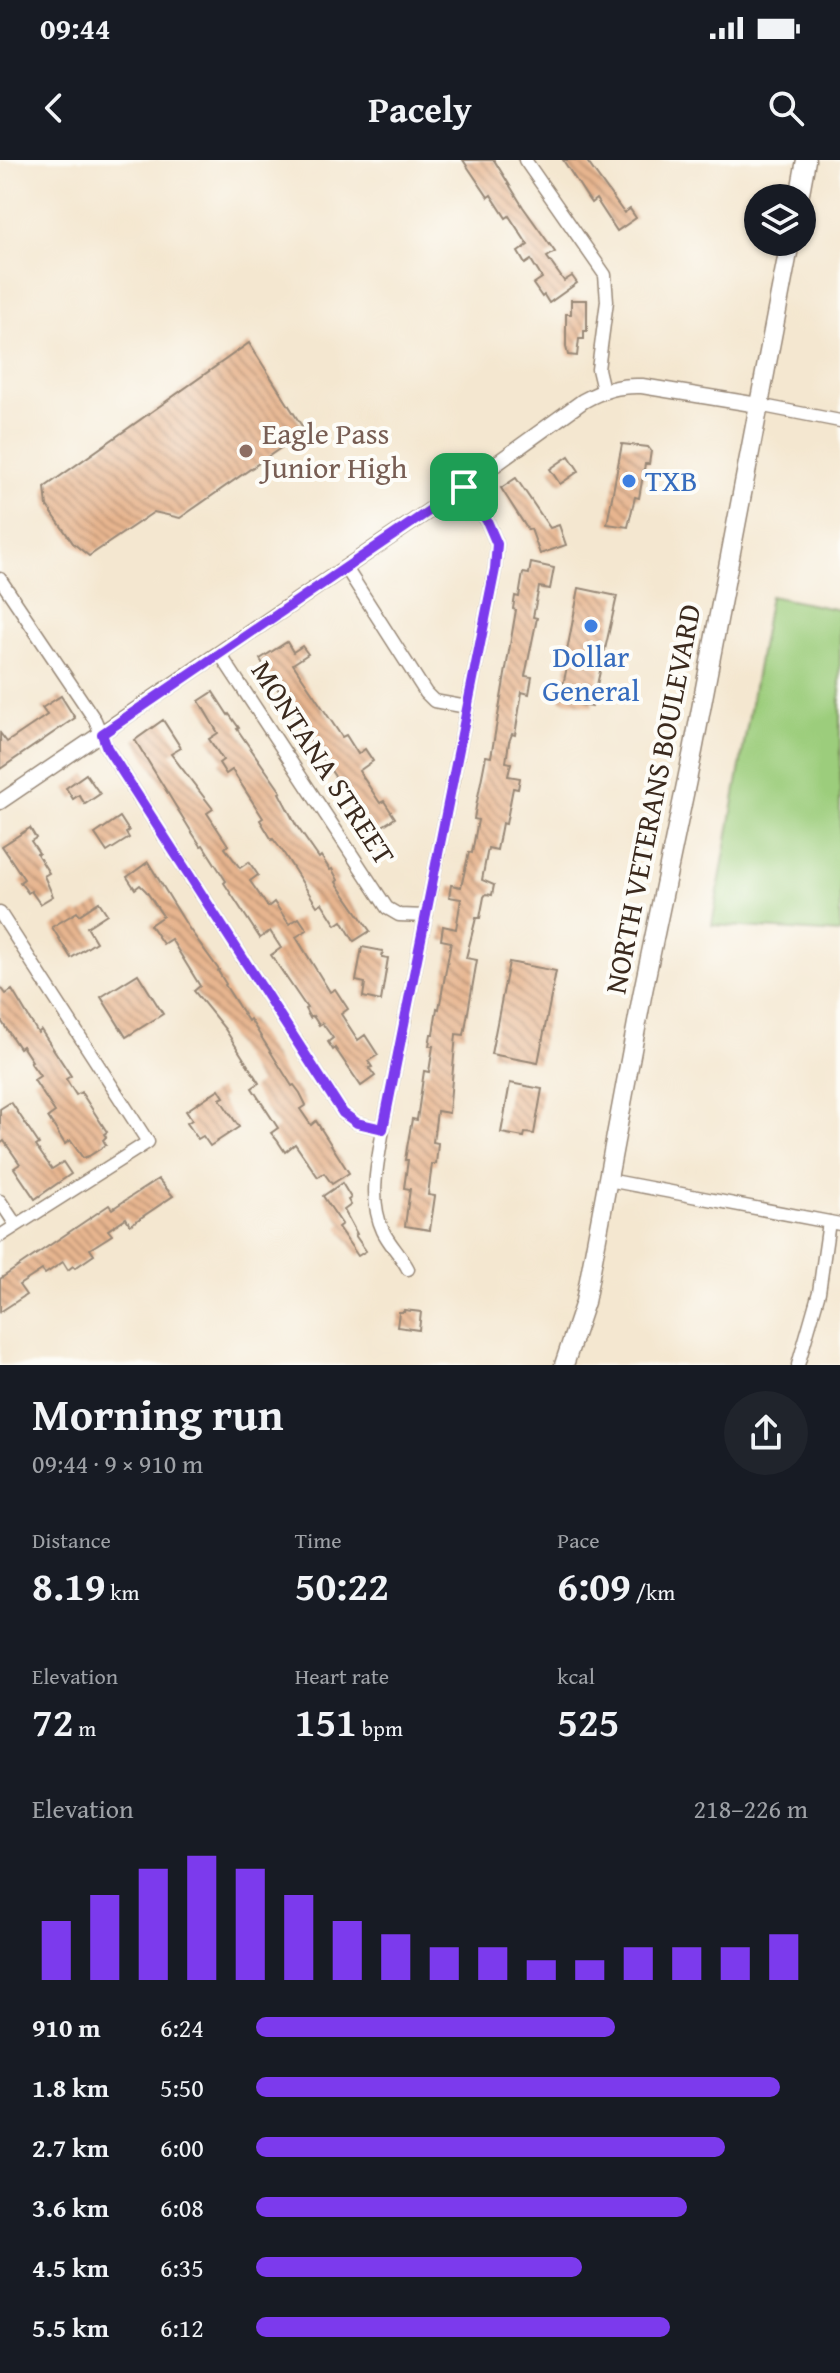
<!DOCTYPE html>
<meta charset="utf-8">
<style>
body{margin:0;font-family:"Gentium Book Plus",serif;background:#20242c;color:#f1f3f6;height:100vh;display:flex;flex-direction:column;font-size:30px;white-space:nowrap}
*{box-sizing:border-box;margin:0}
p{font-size:26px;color:#9ea1a6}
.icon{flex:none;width:44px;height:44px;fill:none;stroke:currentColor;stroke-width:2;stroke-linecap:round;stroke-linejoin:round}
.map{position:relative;height:1205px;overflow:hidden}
.side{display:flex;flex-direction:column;background:#171b24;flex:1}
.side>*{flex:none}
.buttons{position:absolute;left:744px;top:24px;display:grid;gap:16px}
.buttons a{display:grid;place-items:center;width:72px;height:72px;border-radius:50%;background:#171b24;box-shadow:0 2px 6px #0004;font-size:40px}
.pin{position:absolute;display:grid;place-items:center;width:68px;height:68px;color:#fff;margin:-34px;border-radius:16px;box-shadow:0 4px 12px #0006}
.round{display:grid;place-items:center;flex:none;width:84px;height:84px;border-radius:42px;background:#20242c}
.overview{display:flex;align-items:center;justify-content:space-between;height:136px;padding:0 32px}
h1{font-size:44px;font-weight:700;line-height:60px}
.stats{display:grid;grid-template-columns:repeat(3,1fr);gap:12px;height:136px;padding:8px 32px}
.stats div{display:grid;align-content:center}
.stats b{font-size:40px;font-weight:700}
.stats small{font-size:22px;font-weight:400}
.stats p{font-size:22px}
.chart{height:224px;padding:16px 32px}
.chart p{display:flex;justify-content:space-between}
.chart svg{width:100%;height:144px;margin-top:8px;stroke:#7c3aed;stroke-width:6}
ul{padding:0 32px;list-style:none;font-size:26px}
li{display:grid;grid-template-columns:128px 96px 1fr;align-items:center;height:60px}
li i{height:20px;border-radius:10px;background:#7c3aed}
.status{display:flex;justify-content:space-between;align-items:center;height:56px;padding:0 40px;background:#171b24;direction:ltr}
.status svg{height:22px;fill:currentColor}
header{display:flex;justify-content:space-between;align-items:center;height:104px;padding:0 32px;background:#171b24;font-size:36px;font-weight:700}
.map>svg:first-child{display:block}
</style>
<div class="status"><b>09:44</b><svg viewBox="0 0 49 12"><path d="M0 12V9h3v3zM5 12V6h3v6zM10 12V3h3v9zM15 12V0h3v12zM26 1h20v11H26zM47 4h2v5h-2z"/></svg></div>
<header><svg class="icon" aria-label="back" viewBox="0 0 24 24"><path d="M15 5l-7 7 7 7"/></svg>Pacely<svg class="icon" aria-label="search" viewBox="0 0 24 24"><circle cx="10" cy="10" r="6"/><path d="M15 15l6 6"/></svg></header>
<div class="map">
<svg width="840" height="1205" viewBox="0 0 840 1205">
<defs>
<pattern id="building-back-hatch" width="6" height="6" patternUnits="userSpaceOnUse" patternTransform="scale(2)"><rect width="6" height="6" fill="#e7b58f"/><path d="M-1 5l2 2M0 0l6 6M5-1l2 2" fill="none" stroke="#bc9374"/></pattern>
</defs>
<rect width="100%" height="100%" fill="#fdfcf7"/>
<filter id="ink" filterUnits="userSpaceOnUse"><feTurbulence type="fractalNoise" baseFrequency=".0125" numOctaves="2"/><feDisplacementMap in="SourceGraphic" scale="16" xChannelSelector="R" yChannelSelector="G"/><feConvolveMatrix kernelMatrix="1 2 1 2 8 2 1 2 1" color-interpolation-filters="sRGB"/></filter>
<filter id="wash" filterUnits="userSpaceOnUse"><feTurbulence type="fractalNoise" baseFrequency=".006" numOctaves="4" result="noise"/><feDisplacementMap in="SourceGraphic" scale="32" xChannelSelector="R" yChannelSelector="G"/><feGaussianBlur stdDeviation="1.8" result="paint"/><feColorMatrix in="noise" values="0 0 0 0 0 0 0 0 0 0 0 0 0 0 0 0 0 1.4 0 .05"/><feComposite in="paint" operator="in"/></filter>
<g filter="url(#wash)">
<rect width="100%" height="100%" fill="#f4e7d0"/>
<polygon fill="#9ccd7c" stroke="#6c7c4d" stroke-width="2" points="770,436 840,450 840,773 712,765"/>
<g id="blocks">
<g fill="url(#building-back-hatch)">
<polygon points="463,0 494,0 523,47 555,92 547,97 564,121 572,116 577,123 549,143 544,135 542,137 533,124 542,118 531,100 525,104 518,92 528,85 509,56 506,58 491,35 488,37"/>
<polygon points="563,0 586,0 624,53 630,49 636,58 617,71 596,39 591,43"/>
<polygon points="571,140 587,140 587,171 584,171 584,179 579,179 577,196 568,195 566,187 566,154 571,154"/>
<polygon points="249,183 305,271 180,358 154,352 89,396 73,383 47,346 45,327"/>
<polygon points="622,284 648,287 651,291 649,304 645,304 639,338 635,337 628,367 607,364"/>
<polygon points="569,296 579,311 560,324 550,309"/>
<polygon points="516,318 550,368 559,365 566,385 540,394 531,369 528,370 501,328"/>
<polygon points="531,403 554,408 550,429 539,427 533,457 537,458 525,516 532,517 529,534 522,532 515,575 512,574 509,582 506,602 511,603 508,616 520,618 518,629 513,628 506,664 502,663 497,690 488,688 482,720 494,725 492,735 486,734 484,737 480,758 476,758 466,798 477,800 464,875 456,874 449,953 437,951 433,982 438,983 436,1004 432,1004 428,1035 435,1036 430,1070 405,1066 410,1029 404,1028 408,1000 405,1000 407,988 412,959 417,960 424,911 429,912 433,886 429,886 431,874 433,874 437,848 439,849 451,782 441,780 443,766 456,769 461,739 449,737 451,725 461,727 469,692 472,693 478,660 474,659 476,647 486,596 491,597 516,450 513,449 515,436 519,437 523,413 529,414"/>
<polygon points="579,428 617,436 592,547 560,540 569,497 566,496"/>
<polygon points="287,482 293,492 302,486 308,494 293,504 342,577 346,575 358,594 365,589 373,601 359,611 380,643 384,641 395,658 373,672 310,580 302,567 304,566 287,540 285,541 260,499"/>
<polygon points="213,532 228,555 229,554 239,568 237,569 281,632 279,633 296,665 319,698 321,696 330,710 332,709 338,720 336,722 370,771 354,781 342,761 336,765 322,743 317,746 283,692 273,679 272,680 260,660 263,658 232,610 226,614 219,603 223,600 209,579 218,573 199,541"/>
<polygon points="61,536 75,558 0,609 0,573 7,582 47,555 42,548"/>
<polygon points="163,560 181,588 171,594 213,649 207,653 228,685 225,688 240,708 249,702 258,715 250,721 268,747 274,742 289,764 299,758 307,770 296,777 330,832 335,829 348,849 341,854 358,880 365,875 378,895 368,901 372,907 369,908 375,916 361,926 335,888 333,890 328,882 333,878 322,863 319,865 313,856 310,858 305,849 307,848 271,795 281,788 270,771 260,778 224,723 226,721 203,685 201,686 191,671 135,580"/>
<polygon points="86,614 100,634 85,644 79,635 73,639 66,628"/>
<polygon points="120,657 129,671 126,673 129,678 107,692 95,674"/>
<polygon points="30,668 36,678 31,681 39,693 37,694 49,713 44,716 53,736 40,744 31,731 28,733 20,722 24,719 2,686"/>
<polygon points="148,702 188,767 219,810 218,811 226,824 225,825 248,861 250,859 292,926 294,925 300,933 306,945 300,949 311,965 316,961 349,1013 332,1024 324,1013 318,1017 295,984 285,992 277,980 271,973 278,968 252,928 259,923 225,869 194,831 200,826 171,779 163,784 150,765 163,756 146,731 140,725 135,729 127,717"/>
<polygon points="99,742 107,754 87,767 96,782 71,798 52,767 77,752 79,755"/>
<polygon points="362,787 383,791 382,797 388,798 381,841 363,837 365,823 356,821"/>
<polygon points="509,802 556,811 538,903 491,894"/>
<polygon points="138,814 163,854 126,877 101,837"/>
<polygon points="0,826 6,834 12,830 38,873 41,870 71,916 66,919 76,935 81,932 107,972 104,974 106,977 103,980 106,985 89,996 83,998 70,980 65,984 48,957 55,952 34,920 40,916 30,902 32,901 22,886 19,888 0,859"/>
<polygon points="510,923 542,929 534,974 525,973 524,977 501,973"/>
<polygon points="219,929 224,937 220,939 239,967 210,986 203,976 198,979 187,963 192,960 186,951"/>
<polygon points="11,942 39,984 36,986 52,1009 63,1002 71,1014 35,1039 14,1008 20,1004 4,981 0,984 0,949"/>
<polygon points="158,1019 173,1036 130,1065 126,1058 108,1070 112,1075 90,1089 94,1095 75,1108 73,1106 68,1110 63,1102 45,1114 42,1110 19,1125 26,1135 0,1152 0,1119 109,1045 112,1049"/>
<polygon points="342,1023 351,1038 348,1040 351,1045 344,1050 357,1074 355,1075 366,1091 358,1096 338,1067 342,1064 323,1036"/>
<polygon points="404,1150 421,1152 419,1170 397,1167 399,1152 404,1152"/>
</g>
</g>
</g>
<g filter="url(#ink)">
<use href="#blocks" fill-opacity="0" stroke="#988877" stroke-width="2"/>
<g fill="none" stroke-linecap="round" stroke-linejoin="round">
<defs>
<g id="minor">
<polyline points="525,0 605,115 607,141 598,209 603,230"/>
<polyline points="758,245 840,261"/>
<polyline points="346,408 426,533 434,541 467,547"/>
<polyline points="0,419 95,560 107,588 343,953 357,963 383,969"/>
<polyline points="220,494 387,748 399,755 426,756"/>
<polyline points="0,753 148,982 0,1076"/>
<polyline points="608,1020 840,1064"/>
<polyline points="0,1041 16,1065"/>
<path d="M408 1109C401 1095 389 1084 383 1071 368 1039 378 1003 383 969L495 409 497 384 487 361 464 327"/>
<polyline points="798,1205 819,1132 829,1062"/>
</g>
<path id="major" d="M0 642 464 327 583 241C603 230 619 225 642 226L758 245"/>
<g id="highway">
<polyline points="799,38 806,0"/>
<polyline points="564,1205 585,1142 642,836 693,591 790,82"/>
</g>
</defs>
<use href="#minor" stroke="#988877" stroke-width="15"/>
<use href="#major" stroke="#988877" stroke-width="17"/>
<use href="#highway" stroke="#988877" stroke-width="21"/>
<use href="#minor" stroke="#fff" stroke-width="12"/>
<use href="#major" stroke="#fff" stroke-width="14"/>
<use href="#highway" stroke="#fff" stroke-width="18"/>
</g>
</g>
<g fill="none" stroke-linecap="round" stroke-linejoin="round" filter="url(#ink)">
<defs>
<polygon id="route" points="464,327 487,361 497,384 495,409 383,969 357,963 343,953 107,588 102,574"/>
</defs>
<use href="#route" stroke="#fff" stroke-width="16"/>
<use href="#route" stroke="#7c3aed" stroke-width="10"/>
</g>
<circle fill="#8d6e63" stroke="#fdfcf7" stroke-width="3" cx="246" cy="291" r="8"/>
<g fill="#3f7fe0" stroke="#fdfcf7" stroke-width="3">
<circle cx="629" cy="321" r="8"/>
<circle cx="591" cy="466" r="8"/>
</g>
<g text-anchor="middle" stroke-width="8" stroke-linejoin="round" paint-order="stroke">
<g font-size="30" fill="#785e54" stroke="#fdfcf7" text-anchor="start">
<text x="262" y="284">Eagle Pass<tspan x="262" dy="34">Junior High</tspan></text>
</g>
<g font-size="30" fill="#366cbe" stroke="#fdfcf7" text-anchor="start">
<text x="645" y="331">TXB</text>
<text x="591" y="507" text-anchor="middle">Dollar<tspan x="591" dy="34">General</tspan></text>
</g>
<g font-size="30" fill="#3b2a1e" stroke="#fdfcf7">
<text transform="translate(323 603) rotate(57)" y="10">MONTANA STREET</text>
<text transform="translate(653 639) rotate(-79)" y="10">NORTH VETERANS BOULEVARD</text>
</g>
</g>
</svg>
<div class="buttons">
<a><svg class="icon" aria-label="layers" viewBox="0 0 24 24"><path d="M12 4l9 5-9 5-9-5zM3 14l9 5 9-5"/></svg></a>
</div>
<div class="pin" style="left:464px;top:327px;background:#1e9e55"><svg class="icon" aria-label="arrive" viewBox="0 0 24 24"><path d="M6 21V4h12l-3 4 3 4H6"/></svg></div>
</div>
<section class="side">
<div class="overview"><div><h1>Morning run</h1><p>09:44 · 9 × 910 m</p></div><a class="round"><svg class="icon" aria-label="share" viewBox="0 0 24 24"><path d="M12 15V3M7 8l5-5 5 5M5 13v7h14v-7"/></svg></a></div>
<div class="stats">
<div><p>Distance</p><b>8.19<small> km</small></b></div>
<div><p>Time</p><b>50:22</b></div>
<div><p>Pace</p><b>6:09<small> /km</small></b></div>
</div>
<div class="stats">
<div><p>Elevation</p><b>72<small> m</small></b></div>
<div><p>Heart rate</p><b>151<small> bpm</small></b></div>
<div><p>kcal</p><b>525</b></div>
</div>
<div class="chart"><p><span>Elevation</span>218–226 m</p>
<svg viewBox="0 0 160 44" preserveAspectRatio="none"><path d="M5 44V26M15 44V18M25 44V10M35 44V6M45 44V10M55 44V18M65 44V26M75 44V30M85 44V34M95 44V34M105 44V38M115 44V38M125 44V34M135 44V34M145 44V34M155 44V30"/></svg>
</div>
<ul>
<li><b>910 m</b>6:24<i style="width:65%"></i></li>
<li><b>1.8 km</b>5:50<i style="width:95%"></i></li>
<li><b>2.7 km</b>6:00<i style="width:85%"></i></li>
<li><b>3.6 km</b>6:08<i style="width:78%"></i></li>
<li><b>4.5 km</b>6:35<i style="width:59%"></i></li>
<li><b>5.5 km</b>6:12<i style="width:75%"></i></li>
</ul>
</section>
